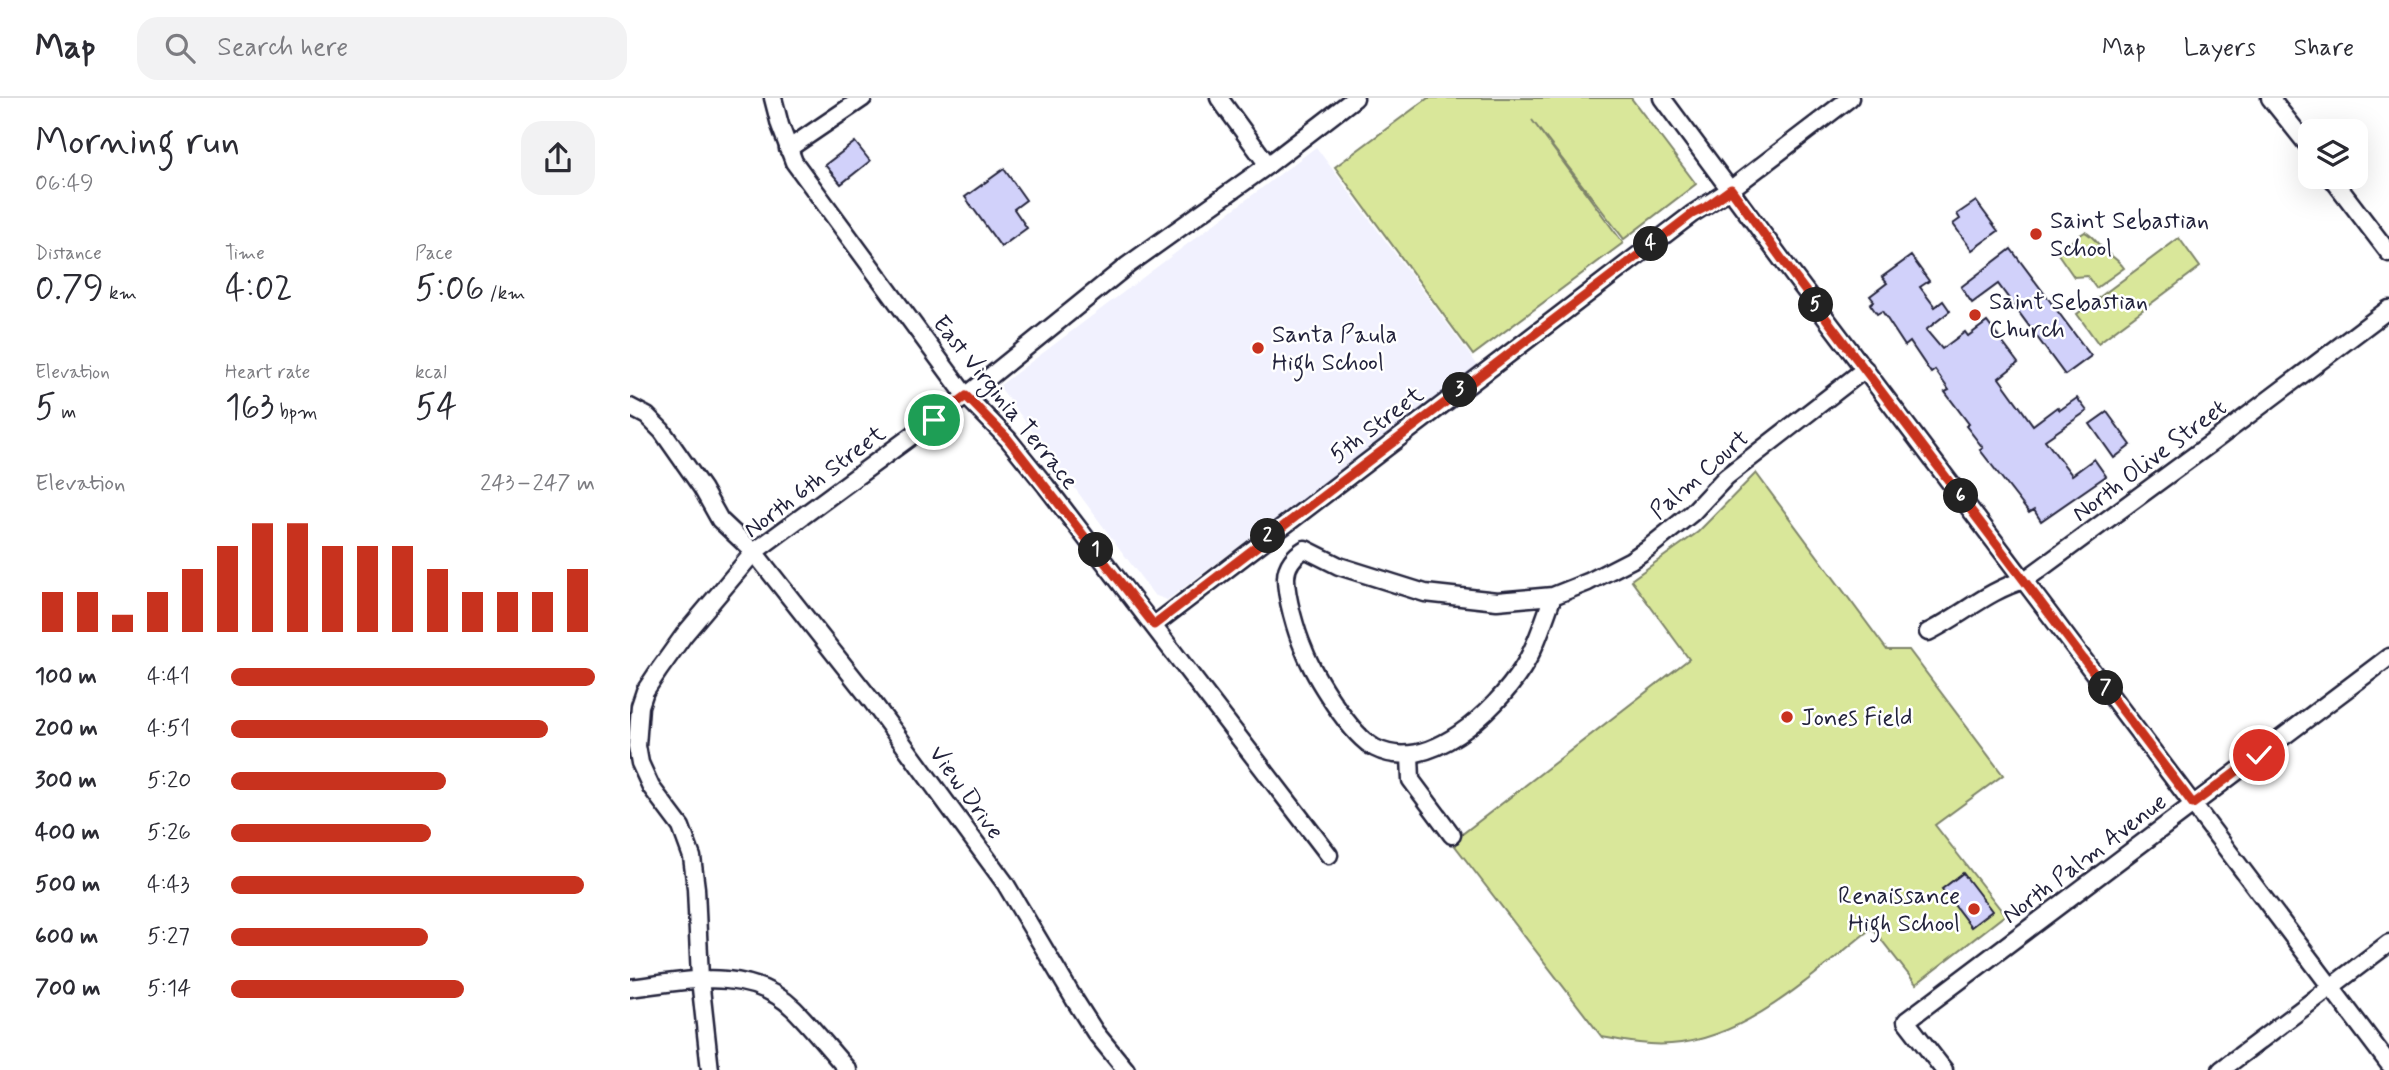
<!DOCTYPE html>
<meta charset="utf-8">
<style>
body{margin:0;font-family:Mynerve,sans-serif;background:#f2f2f3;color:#2b2b33;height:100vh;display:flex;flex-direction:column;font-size:26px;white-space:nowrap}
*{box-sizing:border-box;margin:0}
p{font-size:23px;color:#7c7c81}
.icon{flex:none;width:38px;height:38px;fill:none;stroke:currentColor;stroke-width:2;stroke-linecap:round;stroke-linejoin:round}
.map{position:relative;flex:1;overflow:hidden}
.details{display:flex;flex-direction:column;background:#fff;width:630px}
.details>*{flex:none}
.controls{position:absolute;left:1668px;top:21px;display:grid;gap:14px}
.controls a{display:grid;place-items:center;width:70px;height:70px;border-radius:14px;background:#fff;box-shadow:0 7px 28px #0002;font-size:35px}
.pin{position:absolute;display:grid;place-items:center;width:60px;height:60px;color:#fff;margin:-30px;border:4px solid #fff;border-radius:50%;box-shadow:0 2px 7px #0007}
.km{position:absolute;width:35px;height:35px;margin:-18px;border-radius:50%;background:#222;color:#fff;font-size:19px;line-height:35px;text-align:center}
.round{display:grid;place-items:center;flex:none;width:74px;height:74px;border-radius:21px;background:#f2f2f3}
.summary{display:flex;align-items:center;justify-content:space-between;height:119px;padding:0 35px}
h1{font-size:38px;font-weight:600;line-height:52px}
.metrics{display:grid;grid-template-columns:repeat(3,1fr);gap:10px;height:119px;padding:7px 35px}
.metrics div{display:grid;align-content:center}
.metrics b{font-size:35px;font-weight:600}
.metrics small{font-size:19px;font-weight:400}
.metrics p{font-size:19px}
.chart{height:196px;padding:14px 35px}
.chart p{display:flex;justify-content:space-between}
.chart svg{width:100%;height:126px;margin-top:7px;stroke:#c8321e;stroke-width:6}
ul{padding:0 35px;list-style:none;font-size:23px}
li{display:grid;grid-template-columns:112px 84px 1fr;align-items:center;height:52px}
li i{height:18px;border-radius:9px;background:#c8321e}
header{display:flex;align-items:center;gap:42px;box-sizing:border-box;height:98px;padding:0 35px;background:#fff;border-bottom:2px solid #e1e1e2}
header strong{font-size:33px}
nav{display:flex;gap:38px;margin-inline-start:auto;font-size:24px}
.search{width:490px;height:63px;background:#f2f2f3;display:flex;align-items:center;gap:18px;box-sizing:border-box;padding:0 24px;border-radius:21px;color:#7c7c81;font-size:26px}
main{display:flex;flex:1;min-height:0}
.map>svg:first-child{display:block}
</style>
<header>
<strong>Map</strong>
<div class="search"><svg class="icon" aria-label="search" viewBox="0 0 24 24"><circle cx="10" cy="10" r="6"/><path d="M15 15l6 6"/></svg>Search here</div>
<nav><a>Map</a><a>Layers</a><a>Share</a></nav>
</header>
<main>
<section class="details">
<div class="summary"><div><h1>Morning run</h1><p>06:49</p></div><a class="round"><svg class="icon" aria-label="share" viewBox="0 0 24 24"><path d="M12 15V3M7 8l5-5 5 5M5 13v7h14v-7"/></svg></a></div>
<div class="metrics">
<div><p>Distance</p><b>0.79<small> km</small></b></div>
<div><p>Time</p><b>4:02</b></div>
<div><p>Pace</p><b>5:06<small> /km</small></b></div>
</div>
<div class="metrics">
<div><p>Elevation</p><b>5<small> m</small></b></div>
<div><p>Heart rate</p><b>163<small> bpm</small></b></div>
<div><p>kcal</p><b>54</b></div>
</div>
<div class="chart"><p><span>Elevation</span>243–247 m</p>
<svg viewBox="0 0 160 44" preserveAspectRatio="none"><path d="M5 44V30M15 44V30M25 44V38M35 44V30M45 44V22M55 44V14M65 44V6M75 44V6M85 44V14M95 44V14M105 44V14M115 44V22M125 44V30M135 44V30M145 44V30M155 44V22"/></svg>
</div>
<ul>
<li><b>100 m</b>4:41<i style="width:100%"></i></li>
<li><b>200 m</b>4:51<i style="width:87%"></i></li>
<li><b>300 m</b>5:20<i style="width:59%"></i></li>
<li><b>400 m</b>5:26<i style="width:55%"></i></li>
<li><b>500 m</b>4:43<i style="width:97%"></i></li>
<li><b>600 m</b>5:27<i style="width:54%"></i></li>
<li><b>700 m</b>5:14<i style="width:64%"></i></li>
</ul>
</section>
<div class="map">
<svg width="1759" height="972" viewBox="0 0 1759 972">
<rect width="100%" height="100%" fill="#fff"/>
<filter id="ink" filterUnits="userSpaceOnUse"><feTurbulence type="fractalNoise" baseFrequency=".0143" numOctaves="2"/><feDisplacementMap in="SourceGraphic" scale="14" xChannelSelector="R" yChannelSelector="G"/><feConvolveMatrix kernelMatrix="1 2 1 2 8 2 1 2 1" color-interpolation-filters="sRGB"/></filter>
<g filter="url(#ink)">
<polygon fill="#f1f1fe" points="686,49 849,269 537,502 524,497 369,288"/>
<g fill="#d9e79a" stroke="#7e846a" stroke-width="2">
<polygon points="798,0 1001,0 1066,86 994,141 902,22 993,145 843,257 705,69"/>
<path d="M1455 134C1463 138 1466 144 1472 150 1480 158 1488 161 1494 170L1466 190 1457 178 1444 179 1428 156 1444 141Z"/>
<polygon points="1549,140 1570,169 1468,245 1447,216"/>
<path d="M1126 375 1257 552H1279L1373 677 1305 727 1375 817 1286 886 1242 830C1183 876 1119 940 1041 946 1018 948 994 943 972 939L822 744 1059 561 1001 482 1068 434Z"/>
</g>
<g fill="#d1d1fa" stroke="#22223b" stroke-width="2">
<polygon points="225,44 240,63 211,86 195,67"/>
<polygon points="374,71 396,102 384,111 397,130 371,149 335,99"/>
<polygon points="1346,103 1368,133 1342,152 1323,126 1330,121 1327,116"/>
<polygon points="1381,151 1461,258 1435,277 1368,186 1342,205 1331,189"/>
<polygon points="1281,158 1299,183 1290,189 1305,209 1313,203 1320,213 1296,232 1312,251 1335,234 1338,238 1357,224 1388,265 1369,280 1403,327 1427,309 1430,312 1447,300 1457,313 1415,342 1442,377 1464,361 1476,378 1411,423 1404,412 1399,415 1350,352 1353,350 1336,328 1339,326 1315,294 1319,292 1305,272 1301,275 1280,244 1275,248 1252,213 1247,216 1240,206 1244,203 1240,198 1257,185 1252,179"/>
<polygon points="1477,314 1501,347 1484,360 1460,326"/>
<polygon points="1333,775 1362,813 1341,829 1312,791"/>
</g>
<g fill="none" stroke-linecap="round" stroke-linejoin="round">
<defs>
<g id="minor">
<polyline points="143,0 150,27 164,64 336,298 378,341 416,388 699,757"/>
<polyline points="589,0 638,67"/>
<polyline points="1032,0 1164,178 1759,966"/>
<polyline points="1640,0 1680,50"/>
<polyline points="158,51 233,0"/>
<polyline points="1701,79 1759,155"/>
<polyline points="0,309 17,318 32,333 72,390 90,422 124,454 241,602 375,785 444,901 465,934 496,972"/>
<path d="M923 498C914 522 906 549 892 571 865 613 798 677 745 650 721 638 684 578 674 552 666 534 656 499 656 480 656 467 665 457 675 451L709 468 795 495 867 503 923 498 958 484 1001 462 1017 451 1062 415 1096 379 1235 271"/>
<polyline points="524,527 1062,116 1101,91 1220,0"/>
<path d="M1298 534C1331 518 1360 491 1395 482L1580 346 1759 211"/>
<polyline points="780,657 781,682 822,737"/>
<path d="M0 890C56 883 119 867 164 911 183 930 200 952 218 972"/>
<polyline points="80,972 70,881 66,790 62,759 51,729 21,689 10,665 7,648 10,608 15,593 29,572 54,537 124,454 336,298 498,167 638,67 725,0"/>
<polyline points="1314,972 1276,923 1759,559"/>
<polyline points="1591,972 1759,845"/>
</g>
</defs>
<use href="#minor" stroke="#22223b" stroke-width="21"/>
<use href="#minor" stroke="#fff" stroke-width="16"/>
</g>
</g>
<g fill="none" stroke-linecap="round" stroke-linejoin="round" filter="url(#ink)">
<defs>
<polyline id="route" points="304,322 336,298 378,341 524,527 1062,116 1076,109 1101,91 1164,178 1563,706 1629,657"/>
</defs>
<use href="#route" stroke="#fff" stroke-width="14"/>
<use href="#route" stroke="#c8321e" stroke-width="9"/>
</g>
<g fill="#c8321e" stroke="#fff" stroke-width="2.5">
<circle cx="1406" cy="136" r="7"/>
<circle cx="1345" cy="217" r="7"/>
<circle cx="628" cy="250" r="7"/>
<circle cx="1157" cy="619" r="7"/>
<circle cx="1344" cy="811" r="7"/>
</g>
<g text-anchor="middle" stroke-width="5" stroke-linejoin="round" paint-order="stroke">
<g font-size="24" fill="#22223b" stroke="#fff" text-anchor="start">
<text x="1420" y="130">Saint Sebastian<tspan x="1420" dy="28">School</tspan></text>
<text x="1359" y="211">Saint Sebastian<tspan x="1359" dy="28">Church</tspan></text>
<text x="642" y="244">Santa Paula<tspan x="642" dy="28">High School</tspan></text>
<text x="1171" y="627">Jones Field</text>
<text x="1330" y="805" text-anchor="end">Renaissance<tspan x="1330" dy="28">High School</tspan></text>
</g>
<g font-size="24" fill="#22223b" stroke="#fff">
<text transform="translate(376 304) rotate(51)" y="8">East Virginia Terrace</text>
<text transform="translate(746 326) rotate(-37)" y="8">5th Street</text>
<text transform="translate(1519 362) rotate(-37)" y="8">North Olive Street</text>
<text transform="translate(1069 376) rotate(-41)" y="8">Palm Court</text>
<text transform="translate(184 383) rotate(-37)" y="8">North 6th Street</text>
<text transform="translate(337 694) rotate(54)" y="8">View Drive</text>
<text transform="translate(1454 760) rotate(-37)" y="8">North Palm Avenue</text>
</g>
</g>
</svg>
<div class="controls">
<a><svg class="icon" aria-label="layers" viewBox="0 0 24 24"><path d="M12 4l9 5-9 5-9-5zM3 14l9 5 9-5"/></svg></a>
</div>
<div class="pin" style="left:304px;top:322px;background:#1e9e55"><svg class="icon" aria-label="arrive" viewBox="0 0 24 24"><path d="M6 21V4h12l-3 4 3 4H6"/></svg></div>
<div class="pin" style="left:1629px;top:657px;background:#d93025"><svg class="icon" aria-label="check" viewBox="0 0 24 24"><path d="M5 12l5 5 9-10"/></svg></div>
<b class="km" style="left:466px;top:452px">1</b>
<b class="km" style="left:638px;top:438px">2</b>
<b class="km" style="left:830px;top:292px">3</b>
<b class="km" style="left:1021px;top:146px">4</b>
<b class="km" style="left:1186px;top:207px">5</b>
<b class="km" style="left:1331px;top:398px">6</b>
<b class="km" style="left:1476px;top:590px">7</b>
</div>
</main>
